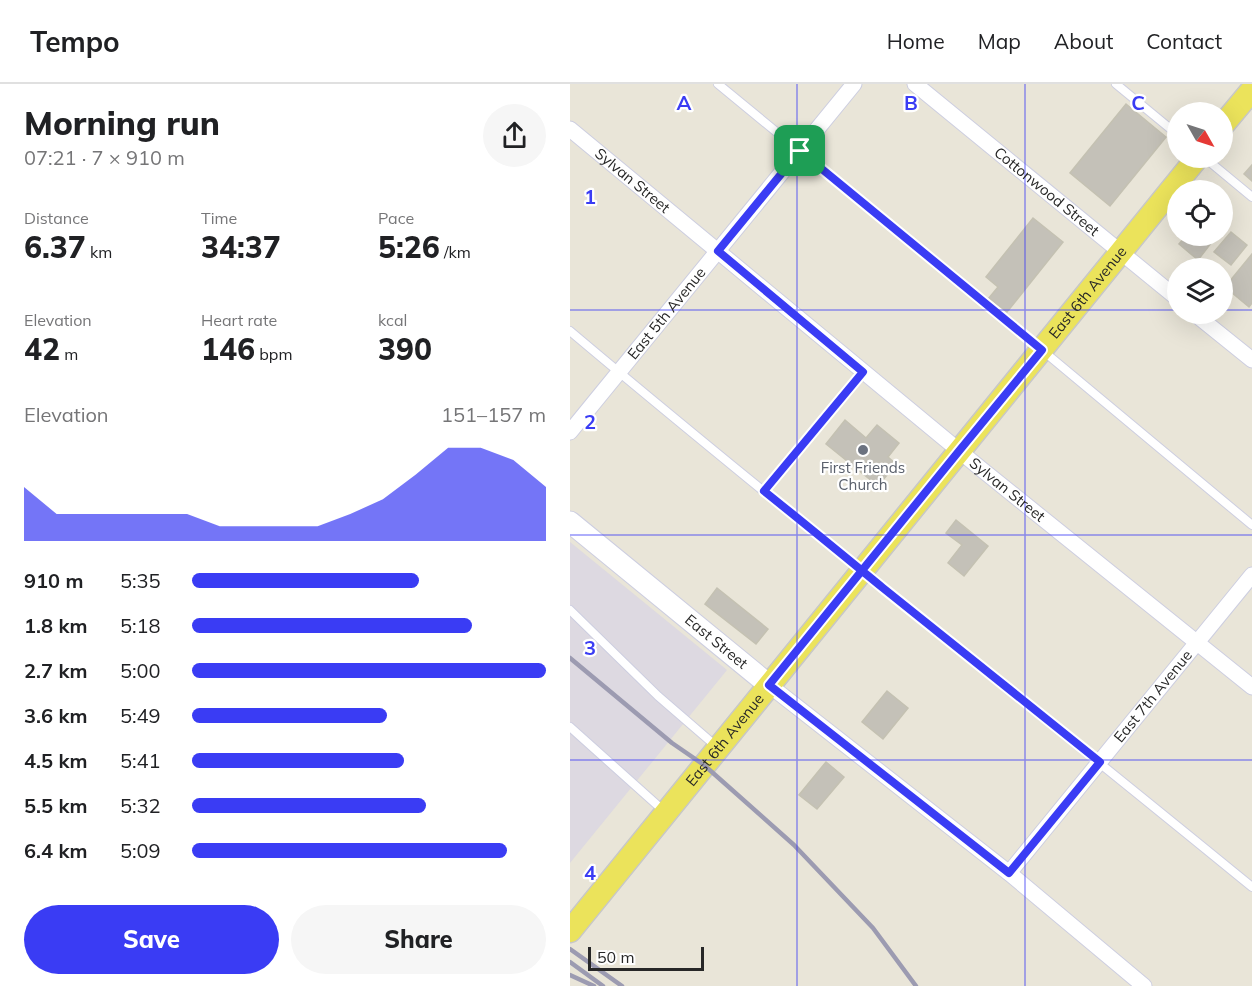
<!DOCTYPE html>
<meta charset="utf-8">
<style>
body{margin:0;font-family:Mulish,sans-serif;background:#f6f6f6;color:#202124;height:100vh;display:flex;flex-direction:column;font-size:22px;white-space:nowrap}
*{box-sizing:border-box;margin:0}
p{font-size:20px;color:#757577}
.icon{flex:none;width:33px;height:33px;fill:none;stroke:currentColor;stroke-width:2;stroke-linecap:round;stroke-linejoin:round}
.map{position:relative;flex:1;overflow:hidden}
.details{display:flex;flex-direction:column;background:#fff;width:570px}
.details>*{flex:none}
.needle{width:39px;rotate:129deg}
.tools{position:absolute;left:597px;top:18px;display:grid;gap:12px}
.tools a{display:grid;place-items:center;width:66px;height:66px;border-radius:50%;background:#fff;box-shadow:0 6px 24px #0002;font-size:30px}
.scale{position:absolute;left:18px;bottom:15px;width:116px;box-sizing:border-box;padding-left:6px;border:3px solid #272727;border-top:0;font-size:16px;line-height:21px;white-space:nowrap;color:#272727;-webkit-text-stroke:4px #fff;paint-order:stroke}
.pin{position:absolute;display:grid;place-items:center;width:51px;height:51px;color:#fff;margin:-26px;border-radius:12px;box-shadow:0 3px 9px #0006}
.round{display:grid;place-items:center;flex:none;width:63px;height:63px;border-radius:32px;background:#f6f6f6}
.head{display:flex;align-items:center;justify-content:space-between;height:102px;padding:0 24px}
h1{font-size:33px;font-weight:800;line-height:45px}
.figures{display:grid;grid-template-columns:repeat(3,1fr);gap:9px;height:102px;padding:6px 24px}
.figures div{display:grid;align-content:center}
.figures b{font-size:30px;font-weight:800}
.figures small{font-size:16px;font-weight:400}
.figures p{font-size:16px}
.chart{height:168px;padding:12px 24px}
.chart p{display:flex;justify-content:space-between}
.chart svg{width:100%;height:108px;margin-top:6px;fill:#3a3cf4;opacity:.7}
.action{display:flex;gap:12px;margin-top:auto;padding:12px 24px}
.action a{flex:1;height:69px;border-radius:36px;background:#3a3cf4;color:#fff;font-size:24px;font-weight:800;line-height:69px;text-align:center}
.action a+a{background:#f6f6f6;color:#202124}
ul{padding:0 24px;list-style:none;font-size:20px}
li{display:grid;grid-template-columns:96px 72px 1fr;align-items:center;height:45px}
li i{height:15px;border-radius:8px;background:#3a3cf4}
header{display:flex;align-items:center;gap:36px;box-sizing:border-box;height:84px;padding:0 30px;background:#fff;border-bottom:2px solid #e0e0e0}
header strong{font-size:28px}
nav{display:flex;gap:33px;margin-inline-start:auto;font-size:21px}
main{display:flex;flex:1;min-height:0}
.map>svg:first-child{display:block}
</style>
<header>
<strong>Tempo</strong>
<nav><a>Home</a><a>Map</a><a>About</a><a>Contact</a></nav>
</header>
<main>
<section class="details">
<div class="head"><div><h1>Morning run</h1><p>07:21 · 7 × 910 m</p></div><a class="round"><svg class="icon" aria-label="share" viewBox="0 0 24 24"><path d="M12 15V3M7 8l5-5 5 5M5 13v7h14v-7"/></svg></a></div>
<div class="figures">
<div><p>Distance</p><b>6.37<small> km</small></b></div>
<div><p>Time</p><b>34:37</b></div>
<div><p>Pace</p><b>5:26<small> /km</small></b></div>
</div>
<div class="figures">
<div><p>Elevation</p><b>42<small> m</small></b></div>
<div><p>Heart rate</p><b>146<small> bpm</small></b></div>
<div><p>kcal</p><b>390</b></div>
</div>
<div class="chart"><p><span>Elevation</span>151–157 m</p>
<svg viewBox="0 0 160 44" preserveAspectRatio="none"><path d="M0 44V22L10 33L20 33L30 33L40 33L50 33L60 38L70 38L80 38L90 38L100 33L110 27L120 17L130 6L140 6L150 11L160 22V44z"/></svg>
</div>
<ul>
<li><b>910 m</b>5:35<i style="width:64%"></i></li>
<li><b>1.8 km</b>5:18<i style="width:79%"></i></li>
<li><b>2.7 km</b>5:00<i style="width:100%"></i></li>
<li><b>3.6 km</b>5:49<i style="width:55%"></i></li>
<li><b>4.5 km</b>5:41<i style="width:60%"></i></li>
<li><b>5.5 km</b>5:32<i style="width:66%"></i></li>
<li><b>6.4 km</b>5:09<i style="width:89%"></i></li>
</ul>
<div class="action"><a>Save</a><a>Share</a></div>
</section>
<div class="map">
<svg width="682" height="902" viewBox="0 0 682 902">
<rect width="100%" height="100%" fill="#e9e5d8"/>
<polygon fill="#ddd9e1" points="0,458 157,586 0,779"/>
<g fill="#c4c1b8" stroke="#c4c1b2" stroke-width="1.5">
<polygon points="556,20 596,53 540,122 500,89"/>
<polygon points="682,81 682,97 674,90"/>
<polygon points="463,134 493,158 437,228 419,214 428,203 416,193"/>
<polygon points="661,148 677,161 661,181 644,168"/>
<polygon points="616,152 642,152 645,154 628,176 609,160"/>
<polygon points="682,170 682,219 679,223 655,203"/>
<polygon points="275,336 296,354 307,341 329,359 318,373 326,380 308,402 256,360"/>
<polygon points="386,436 418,462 394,492 378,479 392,461 376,449"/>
<polygon points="147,504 198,545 186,560 135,520"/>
<polygon points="317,607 338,624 313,655 292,638"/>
<polygon points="256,678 274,693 247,725 229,711"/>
</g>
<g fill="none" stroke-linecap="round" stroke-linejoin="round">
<defs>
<g id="lane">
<polyline points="148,0 472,266 682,441"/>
<polyline points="546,0 608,51"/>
<polyline points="635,74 682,113"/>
<path d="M0 247C224 436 455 617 682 803"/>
<polyline points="194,407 293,288"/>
<polyline points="0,526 88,612 147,663"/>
<polyline points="0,643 95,728"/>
</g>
<g id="street">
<path id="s1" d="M345 0 608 215"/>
<path id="s2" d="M0 45 410 384 682 603"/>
<polyline points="625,230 682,276"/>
<path id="s3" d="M0 348 284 0"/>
<polyline points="199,601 439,789 574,902"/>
<path id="s4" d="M439 789 682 491"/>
</g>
<g id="secondary">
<path id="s5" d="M0 438 199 601"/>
</g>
<g id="primary">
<polyline points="652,42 682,6"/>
<path id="s6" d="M0 847 627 74"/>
</g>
</defs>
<use href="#lane" stroke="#cdcee0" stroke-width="10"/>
<use href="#street" stroke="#cdcee0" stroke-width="17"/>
<use href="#secondary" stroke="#cdcee0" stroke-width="23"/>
<use href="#primary" stroke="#c7c7c7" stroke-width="25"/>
<use href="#lane" stroke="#fff" stroke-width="8"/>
<use href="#street" stroke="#fff" stroke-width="15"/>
<use href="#secondary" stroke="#fff" stroke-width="21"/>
<use href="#primary" stroke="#ebe35b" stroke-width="22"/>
<g stroke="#9c9bb1" stroke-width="4.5">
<polyline points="0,574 102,659 134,681 224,761 303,844 346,902"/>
<polyline points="0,865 52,902"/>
<polyline points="0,878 33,902"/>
<polyline points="0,891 24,902"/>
</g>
</g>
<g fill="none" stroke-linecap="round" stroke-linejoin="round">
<defs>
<path id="route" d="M230 67 148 167 293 288 194 407C234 439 274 472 313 504L530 678 439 789 199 601 376 383 389 367 472 266 230 67"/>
</defs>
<use href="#route" stroke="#fff" stroke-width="12"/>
<use href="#route" stroke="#3a3cf4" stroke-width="8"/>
</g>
<path fill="none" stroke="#3a3cf4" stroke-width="1.5" stroke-opacity="0.55" d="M227 0V902M455 0V902M0 226H608M652 226H682M0 451H682M0 676H682"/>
<circle fill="#6b7280" stroke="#fff" stroke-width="2" cx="293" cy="366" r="6"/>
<g text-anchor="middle" stroke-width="4.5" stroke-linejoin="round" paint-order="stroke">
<g font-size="15" fill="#272727" stroke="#fff">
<text dy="5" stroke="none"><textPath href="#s2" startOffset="81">Sylvan Street</textPath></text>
<text dy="5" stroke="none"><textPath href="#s1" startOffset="170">Cottonwood Street</textPath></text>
<text dy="5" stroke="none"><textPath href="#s6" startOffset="822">East 6th Avenue</textPath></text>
<text dy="5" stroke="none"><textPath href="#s3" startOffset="153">East 5th Avenue</textPath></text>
<text dy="5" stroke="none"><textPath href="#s2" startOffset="567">Sylvan Street</textPath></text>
<text dy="5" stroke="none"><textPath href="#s5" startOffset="189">East Street</textPath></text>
<text dy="5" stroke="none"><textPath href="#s4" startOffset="228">East 7th Avenue</textPath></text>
<text dy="5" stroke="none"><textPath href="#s6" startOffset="246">East 6th Avenue</textPath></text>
</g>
<g font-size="15" fill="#5b616d" stroke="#fff">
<text x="293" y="389">First Friends<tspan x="293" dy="17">Church</tspan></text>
</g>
</g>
<g font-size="20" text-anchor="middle" font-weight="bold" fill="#3a3cf4" stroke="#fff" stroke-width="4.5" stroke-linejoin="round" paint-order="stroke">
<text x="114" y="26">A</text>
<text x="341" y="26">B</text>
<text x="568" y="26">C</text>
<text x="20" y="120">1</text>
<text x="20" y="345">2</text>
<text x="20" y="571">3</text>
<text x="20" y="796">4</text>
</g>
</svg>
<div class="tools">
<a><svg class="needle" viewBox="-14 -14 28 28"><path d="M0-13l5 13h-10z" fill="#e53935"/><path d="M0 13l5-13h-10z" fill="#757577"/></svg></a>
<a><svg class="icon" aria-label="locate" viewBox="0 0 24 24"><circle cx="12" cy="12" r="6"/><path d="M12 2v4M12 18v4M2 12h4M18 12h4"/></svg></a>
<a><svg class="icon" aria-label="layers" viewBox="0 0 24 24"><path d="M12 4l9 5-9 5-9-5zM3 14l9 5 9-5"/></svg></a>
</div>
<div class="scale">50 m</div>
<div class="pin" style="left:230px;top:67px;background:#1e9e55"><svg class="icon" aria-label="arrive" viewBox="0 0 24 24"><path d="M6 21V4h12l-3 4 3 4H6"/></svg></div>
</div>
</main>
